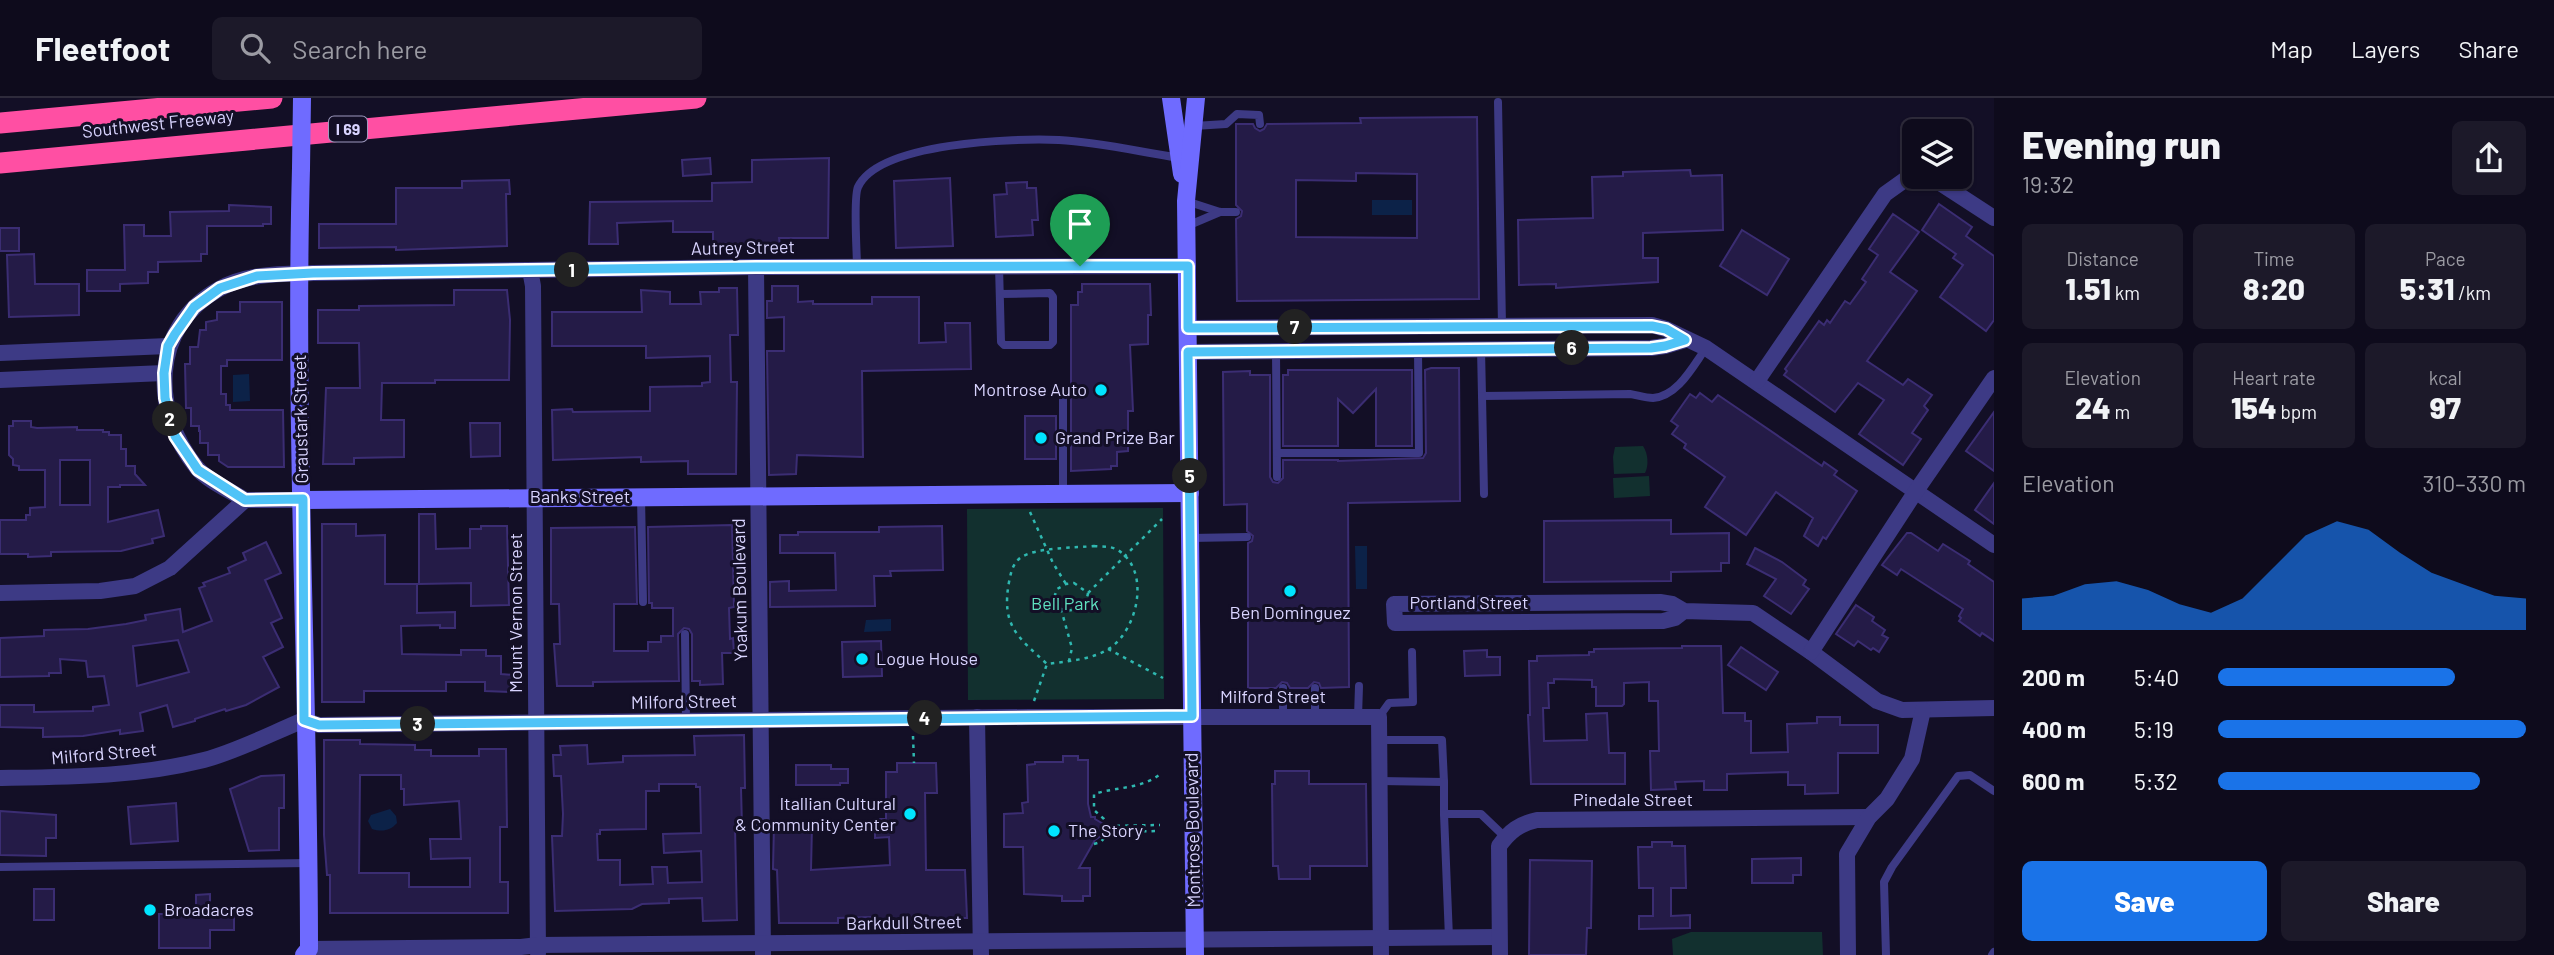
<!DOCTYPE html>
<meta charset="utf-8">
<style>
body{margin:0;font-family:Barlow,sans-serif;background:#1c1929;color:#f1f3f6;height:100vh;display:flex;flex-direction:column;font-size:26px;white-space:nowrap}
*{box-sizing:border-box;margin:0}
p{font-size:23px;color:#9b9ba3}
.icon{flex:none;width:38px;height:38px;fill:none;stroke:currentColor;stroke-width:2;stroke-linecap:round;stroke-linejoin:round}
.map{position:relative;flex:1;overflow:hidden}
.panel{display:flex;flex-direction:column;background:#0e0b1c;width:560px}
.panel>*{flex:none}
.buttons{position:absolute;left:1902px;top:21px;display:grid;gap:14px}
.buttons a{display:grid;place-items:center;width:70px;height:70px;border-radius:10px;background:#0e0b1c;box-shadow:0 2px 5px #0004,0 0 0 2px #2e2b3b;font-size:35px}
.pin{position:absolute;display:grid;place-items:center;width:60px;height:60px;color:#fff;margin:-72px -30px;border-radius:50% 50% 50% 0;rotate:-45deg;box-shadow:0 0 7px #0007}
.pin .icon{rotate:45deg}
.km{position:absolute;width:35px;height:35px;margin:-18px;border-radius:50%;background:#222;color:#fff;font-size:19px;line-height:35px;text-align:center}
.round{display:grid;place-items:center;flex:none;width:74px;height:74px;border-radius:10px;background:#1c1929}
.headline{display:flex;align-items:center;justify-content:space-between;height:119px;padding:0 28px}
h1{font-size:38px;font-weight:800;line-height:52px}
.figures{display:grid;grid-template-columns:repeat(3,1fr);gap:10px;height:119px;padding:7px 28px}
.figures div{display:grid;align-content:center;border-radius:10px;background:#1c1929;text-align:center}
.figures b{font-size:30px;font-weight:800}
.figures small{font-size:19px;font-weight:400}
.figures p{font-size:19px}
.chart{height:196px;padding:14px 28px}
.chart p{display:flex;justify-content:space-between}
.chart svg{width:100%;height:126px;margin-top:7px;fill:#1a73e8;opacity:.7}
.button{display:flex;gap:14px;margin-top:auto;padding:14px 28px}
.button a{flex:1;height:80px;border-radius:10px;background:#1a73e8;color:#fff;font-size:28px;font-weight:800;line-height:80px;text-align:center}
.button a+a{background:#1c1929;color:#f1f3f6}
ul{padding:0 28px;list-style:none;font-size:23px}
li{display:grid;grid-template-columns:112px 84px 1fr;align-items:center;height:52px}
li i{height:18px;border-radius:9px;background:#1a73e8}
header{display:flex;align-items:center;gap:42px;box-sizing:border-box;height:98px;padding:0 35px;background:#0e0b1c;border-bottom:2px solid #2e2b3b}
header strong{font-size:33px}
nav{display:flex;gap:38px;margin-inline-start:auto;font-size:24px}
.search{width:490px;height:63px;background:#1c1929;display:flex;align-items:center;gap:18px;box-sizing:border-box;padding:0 24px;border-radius:10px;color:#9b9ba3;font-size:26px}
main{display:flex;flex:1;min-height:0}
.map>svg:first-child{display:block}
</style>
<header>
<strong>Fleetfoot</strong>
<div class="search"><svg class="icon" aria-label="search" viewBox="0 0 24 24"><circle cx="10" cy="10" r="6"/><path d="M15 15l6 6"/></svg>Search here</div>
<nav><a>Map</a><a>Layers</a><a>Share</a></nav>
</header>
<main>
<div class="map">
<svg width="1994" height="857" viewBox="0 0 1994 857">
<rect width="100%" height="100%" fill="#130f26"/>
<g fill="#12302f">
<path d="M1643 348C1648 355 1649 368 1645 375L1614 376 1613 359 1615 349Z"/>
<polygon points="1649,378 1650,398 1614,400 1613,380"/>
<polygon points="1163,410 1164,601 968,602 967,411"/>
<polygon points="1691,834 1822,834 1823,857 1673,857 1672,841"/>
</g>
<g fill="#0c2248">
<rect x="1372" y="102" width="40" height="15"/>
<polygon points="249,276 250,303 233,304 233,277"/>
<polygon points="1355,448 1367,448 1367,491 1356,491"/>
<polygon points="891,521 891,533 864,534 866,522"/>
<path d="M390 711 396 718 397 725C390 733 382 734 372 731L368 723 371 717Z"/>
</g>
<g fill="#241b47" stroke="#3b2d73" stroke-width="2" fill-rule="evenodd">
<path d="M1477 19 1479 201 1237 203 1236 121 1241 118 1242 113 1236 107V26H1253L1255 30 1260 33 1264 31 1267 26 1361 25 1360 20ZM1356 75 1417 76V140L1296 139V82L1356 83Z"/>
<polygon points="710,60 711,76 683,78 682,62"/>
<polygon points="829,60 828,140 779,140 780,147 713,145 713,134 673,134 673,123 617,125 618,146 589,146 590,104 712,103 712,85 752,84 752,62"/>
<polygon points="1690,72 1691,78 1722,77 1723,132 1643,135 1643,160 1658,160 1658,184 1556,190 1556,186 1519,187 1518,122 1593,120 1592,79 1623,78 1623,74"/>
<polygon points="950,80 953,148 896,150 894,83"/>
<polygon points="509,82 510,96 506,96 507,148 396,152 396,149 319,150 319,126 396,126 396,90 462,90 462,83"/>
<polygon points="1027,84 1027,90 1036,90 1038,122 1032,122 1033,137 996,139 994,97 1007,96 1006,85"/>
<polygon points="1939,106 1972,129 1966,138 1994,158 1994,222 1986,233 1940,199 1963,167 1953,160 1956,156 1922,132"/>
<polygon points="229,107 271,109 271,126 263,126 263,128 207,128 207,156 201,156 201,163 158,164 158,174 148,174 148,185 120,186 120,193 87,193 87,172 125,172 124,127 144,127 144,138 171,138 170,114 229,113"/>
<polygon points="1893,116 1919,134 1890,174 1917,193 1867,263 1903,287 1908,281 1932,297 1924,308 1928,312 1912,335 1921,341 1903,367 1859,336 1884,302 1858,285 1835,314 1784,277 1787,273 1785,271 1819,223 1824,227 1827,222 1830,225 1845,203 1850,206 1866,184 1862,181 1878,157 1869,151"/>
<rect x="0" y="130" width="19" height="23"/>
<polygon points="1742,132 1789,161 1767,197 1720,168"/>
<polygon points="34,156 35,186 79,186 79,217 9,219 7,157"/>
<polygon points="1082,186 1150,186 1151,217 1148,217 1148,246 1130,247 1133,313 1128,313 1128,353 1117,354 1117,368 1111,368 1111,371 1071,373 1071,207 1078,207 1078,194 1082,194"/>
<polygon points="772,188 798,188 798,204 813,203 813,206 872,206 872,199 919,199 919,245 946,244 945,225 970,225 971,271 862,273 863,359 797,357 796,376 769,377 767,253 784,253 784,219 767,220 767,203 772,203"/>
<polygon points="719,190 737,190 738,237 730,237 731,284 737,284 736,376 688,376 688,363 641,364 641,359 553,362 552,312 572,311 573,314 650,313 650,289 702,288 702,285 710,284 710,258 646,260 646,248 552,248 552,214 642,214 641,192 670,194 670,206 701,206 700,194 719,194"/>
<polygon points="454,192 507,192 510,222 509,282 435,282 435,285 382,285 381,322 404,322 404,359 354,360 354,366 323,366 326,290 360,290 359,245 318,245 318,212 359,212 359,208 454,207"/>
<polygon points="240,204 282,204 282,262 227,262 227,268 221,268 221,296 226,296 226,307 230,307 230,312 283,312 284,369 228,369 219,363 219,357 208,357 208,345 200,345 200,333 199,333 199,328 191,328 191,310 186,310 185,266 190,266 190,249 198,249 200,232 206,232 206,224 217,222 217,214 240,214"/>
<polygon points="1431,270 1459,270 1460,403 1348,405 1349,589 1321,590 1319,585 1314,584 1308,590 1290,590 1287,585 1282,584 1276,590 1248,590 1248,445 1252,443 1253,438 1247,433 1247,406 1224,407 1223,274 1250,273 1250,277 1270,277 1270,379 1273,384 1278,385 1283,380 1283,362 1338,362 1338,363 1423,360 1426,355 1425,272"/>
<polygon points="1288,272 1412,272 1412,348 1376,348 1376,291 1353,315 1338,301 1338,348 1283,348 1283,277 1288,277"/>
<polygon points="1700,295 1712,304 1718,297 1822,368 1824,364 1837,373 1834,377 1857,393 1826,441 1823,439 1818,448 1804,438 1813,420 1776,394 1746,437 1705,409 1725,379 1684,350 1686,346 1672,336 1678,328 1671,323 1690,296 1696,300"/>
<polygon points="1994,314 1994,373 1966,353"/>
<rect x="1025" y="318" width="31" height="43"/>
<path d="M13 323H31V329L37 330 77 329V332H103V334H109V337H121V351H126V368H135V376L145 387H120V389H108V424L158 412 164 438 152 441 153 445 121 453 51 454V458L28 459V456H0V422H26V417H30V410L45 409V372H19V368L13 367V361L9 357V328H13ZM60 362H90V407H60Z"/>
<polygon points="470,325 500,325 500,358 471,359"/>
<polygon points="1994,385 1994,426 1975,412"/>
<polygon points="419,416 435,416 436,451 470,450 470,431 481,431 481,428 507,428 509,507 471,508 471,485 419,486"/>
<polygon points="1671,422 1671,436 1729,435 1729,465 1721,465 1721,473 1671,474 1671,483 1544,484 1544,423"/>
<polygon points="322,426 356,426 356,438 385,437 385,486 417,486 417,515 455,514 455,530 440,530 440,527 401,528 402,556 461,557 461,552 486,552 486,558 501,558 501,576 513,577 513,594 485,593 485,584 446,584 446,593 364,593 364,604 322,604"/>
<polygon points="732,427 734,509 729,510 730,541 733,540 734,555 722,555 723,586 700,587 700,583 692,583 692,536 689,531 684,530 678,536 679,583 593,584 593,588 557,588 554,546 560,546 559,506 551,506 551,430 635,429 637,506 614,506 614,553 648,553 648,544 661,544 661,538 673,538 673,510 652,510 652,505 649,505 648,429"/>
<polygon points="942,428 943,472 890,473 891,478 874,478 875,508 770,509 770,484 789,483 789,493 836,492 835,455 780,455 780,437 798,437 798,434 879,434 879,429"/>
<polygon points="1907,435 1911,435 1938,453 1943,446 1970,463 1968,466 1994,484 1994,543 1982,535 1980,538 1959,523 1961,520 1959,518 1963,511 1901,471 1897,477 1882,467"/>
<path d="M266 444 281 475 265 482 282 520 271 525 283 549 263 559 279 589 246 607 226 613 225 611 195 621V623L173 629 167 607 140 615 143 633 120 636V632L83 638 43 639V630L0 629V607H34V614L93 613V609L109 607 104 578 88 579 86 563 60 561 61 575H49V578L0 579V540L44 538V532L88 531 126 526 146 522 145 517 180 511 183 534 212 523 199 490 205 488 203 485 230 475 228 470 246 462 243 455ZM178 542 189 574 137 588 133 548Z"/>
<polygon points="1755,450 1782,464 1806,482 1803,487 1809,491 1791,516 1764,498 1776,481 1747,466"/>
<polygon points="1856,507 1874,519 1872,523 1885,532 1882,537 1888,540 1879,554 1873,550 1871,552 1858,543 1854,548 1836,536"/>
<polygon points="881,543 882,578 843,579 842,544"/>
<polygon points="1682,548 1721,548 1723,615 1745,615 1745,623 1751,623 1751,655 1788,654 1787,626 1817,625 1817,619 1840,619 1840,627 1878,627 1878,655 1838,655 1838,695 1805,696 1805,687 1788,687 1788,674 1727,676 1727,692 1704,692 1704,683 1675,684 1676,691 1651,692 1650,653 1659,653 1658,603 1649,603 1649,584 1624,585 1624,606 1622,608 1596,608 1596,589 1592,589 1592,582 1554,581 1554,585 1548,585 1549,610 1543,610 1544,643 1587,642 1586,616 1607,615 1609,655 1625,655 1625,686 1531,686 1528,617 1530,617 1529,563 1537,563 1537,558 1589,557 1589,554 1594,554 1594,551 1682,550"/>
<polygon points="1741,549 1778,574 1766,592 1728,567"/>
<polygon points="1487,552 1487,559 1500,559 1500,577 1465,578 1464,553"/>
<path d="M744 637 745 690H741L742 729H735L737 822 703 823 702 800 669 801V805L642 806 632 811 555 813 552 738H562L563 716 561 678H554L553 657H561L560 648 587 647 588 666 623 664V658L695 657 694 638ZM659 686H696V689H700L701 735 663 736 664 755 701 753 702 784 668 785 667 769H652L653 786 620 787V762H598L597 736H600V732L646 731V693H659Z"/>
<path d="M324 642H360V646L415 647V652H431V658H479V651H506L507 729H500V784H508V815H330V777H327L324 737ZM360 677H401V691H404V707L459 703 461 741H430L431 761 470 760V789H409V775H359Z"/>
<polygon points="1063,658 1078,658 1078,662 1088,662 1088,706 1091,719 1095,719 1095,721 1105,727 1104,736 1095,742 1079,770 1090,770 1090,798 1083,798 1083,803 1062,803 1062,798 1024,796 1023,749 1004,749 1004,716 1023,715 1022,705 1028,704 1027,667 1035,666 1035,664 1063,664"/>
<polygon points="897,665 936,665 937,695 925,695 926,772 965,772 967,820 950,820 950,830 907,826 907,830 891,830 891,822 870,822 870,819 838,820 838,825 779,825 777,772 773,771 774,726 812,727 811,772 890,767 889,739 875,740 875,721 886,721 886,674 897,674"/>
<polygon points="796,667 831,667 831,671 848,671 848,685 840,685 840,687 796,687"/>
<polygon points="1275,673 1309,673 1309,686 1366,686 1367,768 1310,768 1310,781 1279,781 1278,768 1273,768 1272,686 1275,686"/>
<polygon points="284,677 284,710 279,710 279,752 249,753 230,691 261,678"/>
<polygon points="176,705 178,743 131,746 128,709"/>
<polygon points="0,713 56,717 56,740 46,740 46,758 0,757"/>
<polygon points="1652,744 1672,744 1672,748 1685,748 1686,790 1671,790 1671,818 1690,817 1690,830 1639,831 1639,818 1653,818 1653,790 1639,790 1638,749 1652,749"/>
<polygon points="1801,760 1801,777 1793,777 1793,785 1752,785 1752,761"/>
<polygon points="1530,762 1592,763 1591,830 1587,830 1586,857 1529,857"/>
<rect x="34" y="791" width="20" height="31"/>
<polygon points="210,796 210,812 234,812 234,832 210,832 210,850 159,850 159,816 186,816 186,814 196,814 196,797"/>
</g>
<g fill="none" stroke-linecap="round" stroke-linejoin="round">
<g stroke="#2fb8b0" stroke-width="2.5" stroke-dasharray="3.5 5" stroke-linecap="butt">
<polyline points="1030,414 1053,465 1066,486"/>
<path d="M1094 448C1101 449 1110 448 1116 451 1151 470 1139 530 1110 550 1092 562 1068 563 1047 566 1018 539 1001 528 1009 484 1011 475 1012 467 1020 460 1035 449 1076 450 1094 448Z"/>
<path d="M1074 485 1088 495C1086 509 1074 515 1061 511L1054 500 1057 491 1066 486Z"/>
<polyline points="1088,495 1162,421"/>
<polyline points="1061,511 1072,550 1069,563"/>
<polyline points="1108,551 1163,580"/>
<polyline points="1034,603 1047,566"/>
<polyline points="913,638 914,665"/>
<polyline points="1108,728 1160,727"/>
<polyline points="1109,734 1160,733"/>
<path d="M1094 746 1101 744 1109 734 1104 721 1094 712V696C1116 689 1140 691 1159 677"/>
</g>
<g stroke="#3d3a85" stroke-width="8">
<polyline points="1498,4 1502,228"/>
<polyline points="1194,28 1226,26 1237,16 1259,17 1260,26"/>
<polyline points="1186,103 1220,114 1236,114"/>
<polyline points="1187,128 1220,114"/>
<polyline points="999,168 1001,244 1004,247 1050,247 1053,244 1053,199 1050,195 1000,196"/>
<path d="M857 169C857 154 853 100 858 89 879 44 1015 40 1059 42 1099 44 1140 54 1180 60"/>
<path d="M1481 251 1482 298 1630 296C1637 297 1645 300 1653 300 1678 298 1693 268 1706 250"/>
<polyline points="1276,254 1277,379"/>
<polyline points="1482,298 1484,396"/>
<polyline points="1063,299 1063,396"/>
<polyline points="1277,355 1419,355 1418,252"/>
<polyline points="641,399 643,504"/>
<polyline points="1191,440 1247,439"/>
<polyline points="685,536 686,623"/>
<polyline points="1283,590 1283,619"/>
<polyline points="1315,590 1315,619"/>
<polyline points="1358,619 1359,588"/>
<polyline points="1379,619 1389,605 1413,604 1412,554"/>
<polyline points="1379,642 1442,642 1444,684 1380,683"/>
<polyline points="1444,684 1444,716 1481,716 1505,739"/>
<polyline points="1444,716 1449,840"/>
<polyline points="0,769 309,765"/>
<polyline points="1886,857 1884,784 1892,769 1958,678 1970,677 1994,693"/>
<polyline points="1992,857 1994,854"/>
</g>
<g stroke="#3d3a85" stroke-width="16">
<polyline points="756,169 763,856"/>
<polyline points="530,172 533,188 538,855"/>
<polyline points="1188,230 1652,227 1666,231 1706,250 1994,447"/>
<polyline points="1188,254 1651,250 1665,248 1685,242"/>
<polyline points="0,255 168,248"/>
<polyline points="0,282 164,275"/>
<polyline points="1757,283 1885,96 1906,81 1934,81 1994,120"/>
<path d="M245 402C231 393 208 383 197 370 151 314 150 229 219 191 247 175 282 176 313 175L756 169 1188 168"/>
<polyline points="0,495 100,493 135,488 170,470 245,402 303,402"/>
<polyline points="1684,513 1675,520 1663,523 1395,525 1394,506 1660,504 1672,506 1684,513 1753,515 1811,554 1877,603 1902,612 1994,610"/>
<polyline points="1811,554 1916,393 1994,280"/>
<polyline points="977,619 981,857"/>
<path d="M0 680C69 679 136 679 204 662 238 653 272 635 304 622L319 627 1029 619H1379L1381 857"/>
<polyline points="309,851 521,849 538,847 1499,839"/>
<path d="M1500 857 1499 748C1510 733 1519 726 1537 722L1869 719"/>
<polyline points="1848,857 1847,756 1869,719 1887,701 1912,661 1923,612"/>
</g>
<g stroke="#6f6bff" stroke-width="18">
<polyline points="1171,0 1182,76"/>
<path d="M301 70C294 331 309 591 309 851L304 857"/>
<polyline points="303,402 1190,395"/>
<polyline points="1195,857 1186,103 1196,0"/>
</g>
<g stroke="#ff4fa3" stroke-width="21">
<polyline points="0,25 272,0"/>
<polyline points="0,65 696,0"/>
</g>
<polyline stroke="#6f6bff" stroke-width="18" points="301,70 302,0"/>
</g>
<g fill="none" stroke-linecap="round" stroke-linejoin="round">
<defs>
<polygon id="route" points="1080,168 1188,168 1188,230 1652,228 1666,231 1685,242 1665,248 1651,250 1188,254 1192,618 319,627 304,622 303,401 245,402 198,372 175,338 165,300 164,275 168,248 175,236 194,209 220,190 257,178 313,175 756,169"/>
</defs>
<use href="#route" stroke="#fff" stroke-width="14"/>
<use href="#route" stroke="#4fc3f7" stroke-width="9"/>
</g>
<g fill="#00e5ff" stroke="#130f26" stroke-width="2.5">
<circle cx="1101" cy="292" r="7"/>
<circle cx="1041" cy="340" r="7"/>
<circle cx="1290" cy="493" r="7"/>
<circle cx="862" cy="561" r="7"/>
<circle cx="910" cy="716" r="7"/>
<circle cx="1054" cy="733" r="7"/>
<circle cx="150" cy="812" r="7"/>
</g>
<g text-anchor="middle" stroke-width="6" stroke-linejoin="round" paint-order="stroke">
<rect fill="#130f26" stroke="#9e99be" stroke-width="2" x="329" y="18.5" width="38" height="25" rx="5"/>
<g font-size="16" font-weight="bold" fill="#d9d4ff">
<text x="348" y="37">I 69</text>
</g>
<g font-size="18" fill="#d9d4ff" stroke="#130f26">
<text transform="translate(158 26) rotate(-6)" y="6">Southwest Freeway</text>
<text transform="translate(743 150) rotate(-1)" y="6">Autrey Street</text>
<text transform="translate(301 321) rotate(-91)" y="6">Graustark Street</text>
<text x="580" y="405">Banks Street</text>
<text transform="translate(740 492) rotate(-91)" y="6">Yoakum Boulevard</text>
<text x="1469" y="511">Portland Street</text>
<text transform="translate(516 515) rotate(-90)" y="6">Mount Vernon Street</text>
<text x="1273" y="605">Milford Street</text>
<text transform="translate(684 604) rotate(-1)" y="6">Milford Street</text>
<text transform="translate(104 656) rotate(-5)" y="6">Milford Street</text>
<text x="1633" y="708">Pinedale Street</text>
<text transform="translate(1193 732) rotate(-91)" y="6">Montrose Boulevard</text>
<text transform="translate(904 825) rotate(-1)" y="6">Barkdull Street</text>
</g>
<g font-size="18" fill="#d9d4ff" stroke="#130f26" text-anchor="start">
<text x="1087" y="298" text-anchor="end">Montrose Auto</text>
<text x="1055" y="346">Grand Prize Bar</text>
<text x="1290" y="521" text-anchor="middle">Ben Dominguez</text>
<text x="876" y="567">Logue House</text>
<text x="896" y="712" text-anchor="end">Itallian Cultural<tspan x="896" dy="21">&amp; Community Center</tspan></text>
<text x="1068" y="739">The Story</text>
<text x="164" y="818">Broadacres</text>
</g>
<g font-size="18" fill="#5fe0c0" stroke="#130f26">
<text x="1065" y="512">Bell Park</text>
</g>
</g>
</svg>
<div class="buttons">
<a><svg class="icon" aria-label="layers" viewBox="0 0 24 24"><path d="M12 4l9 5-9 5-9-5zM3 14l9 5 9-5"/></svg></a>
</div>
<div class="pin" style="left:1080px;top:168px;background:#1e9e55"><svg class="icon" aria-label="arrive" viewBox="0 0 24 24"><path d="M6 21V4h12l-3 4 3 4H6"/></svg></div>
<b class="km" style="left:572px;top:172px">1</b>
<b class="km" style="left:170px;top:321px">2</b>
<b class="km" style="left:418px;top:626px">3</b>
<b class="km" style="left:925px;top:620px">4</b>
<b class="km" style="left:1190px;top:378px">5</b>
<b class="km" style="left:1572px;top:250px">6</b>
<b class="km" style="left:1295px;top:229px">7</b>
</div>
<section class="panel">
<div class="headline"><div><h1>Evening run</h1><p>19:32</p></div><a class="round"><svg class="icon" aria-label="share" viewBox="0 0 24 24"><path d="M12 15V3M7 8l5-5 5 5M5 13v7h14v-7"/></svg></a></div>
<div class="figures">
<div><p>Distance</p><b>1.51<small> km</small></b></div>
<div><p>Time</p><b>8:20</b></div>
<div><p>Pace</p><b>5:31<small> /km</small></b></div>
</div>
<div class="figures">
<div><p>Elevation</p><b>24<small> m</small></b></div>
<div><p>Heart rate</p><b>154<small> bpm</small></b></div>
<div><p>kcal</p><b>97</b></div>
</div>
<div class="chart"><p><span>Elevation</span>310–330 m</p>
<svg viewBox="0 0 160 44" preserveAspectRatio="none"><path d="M0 44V33L10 32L20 28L30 27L40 30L50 35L60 38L70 33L80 22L90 11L100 6L110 9L120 17L130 24L140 28L150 32L160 33V44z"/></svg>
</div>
<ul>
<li><b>200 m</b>5:40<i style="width:77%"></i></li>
<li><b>400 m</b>5:19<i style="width:100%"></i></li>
<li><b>600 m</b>5:32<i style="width:85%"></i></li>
</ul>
<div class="button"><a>Save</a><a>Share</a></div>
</section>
</main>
